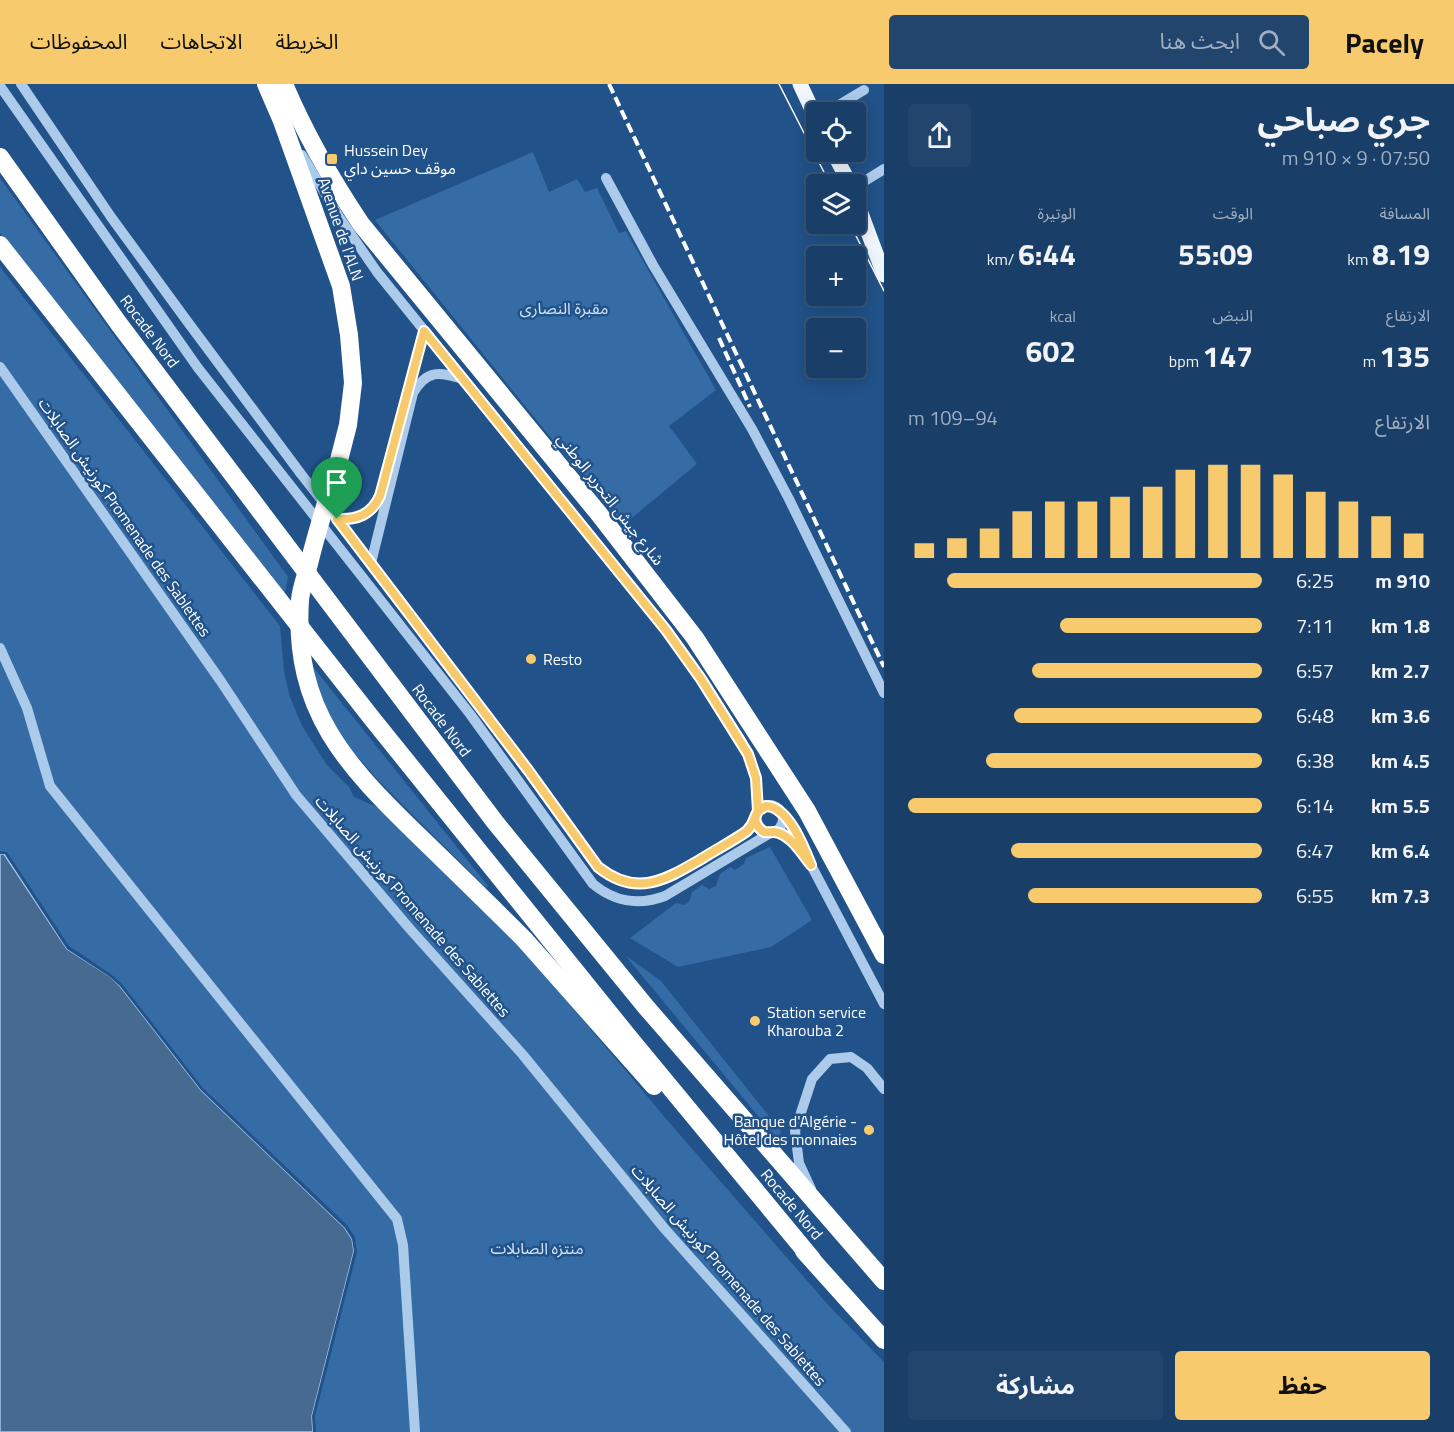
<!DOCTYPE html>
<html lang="ar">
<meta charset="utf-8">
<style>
body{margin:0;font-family:"Titillium Web","Noto Sans Arabic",sans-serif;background:#22456d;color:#f1f3f6;direction:rtl;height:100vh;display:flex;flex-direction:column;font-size:22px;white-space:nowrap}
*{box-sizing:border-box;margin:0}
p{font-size:20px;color:#9faec0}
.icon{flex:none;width:33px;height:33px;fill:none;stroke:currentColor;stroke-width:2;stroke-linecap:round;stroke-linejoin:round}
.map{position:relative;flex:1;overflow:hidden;direction:ltr}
.sheet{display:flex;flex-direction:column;background:#193e67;width:570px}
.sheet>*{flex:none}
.tools{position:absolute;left:806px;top:18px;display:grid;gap:12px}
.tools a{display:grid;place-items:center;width:60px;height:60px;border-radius:6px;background:#193e67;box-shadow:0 3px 15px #0003,0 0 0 2px #37577b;font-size:30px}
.pin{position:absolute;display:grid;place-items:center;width:51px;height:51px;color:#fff;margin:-62px -26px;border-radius:50% 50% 50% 0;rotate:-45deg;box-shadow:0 0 6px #0007}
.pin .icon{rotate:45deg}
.round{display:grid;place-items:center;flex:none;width:63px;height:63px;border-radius:6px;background:#22456d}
.headline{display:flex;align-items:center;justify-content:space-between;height:102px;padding:0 24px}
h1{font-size:33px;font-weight:700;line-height:45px}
.metrics{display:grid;grid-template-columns:repeat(3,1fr);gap:9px;height:102px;padding:6px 24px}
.metrics div{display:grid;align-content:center}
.metrics b{font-size:30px;font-weight:700}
.metrics small{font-size:16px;font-weight:400}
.metrics p{font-size:16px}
.chart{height:168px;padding:12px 24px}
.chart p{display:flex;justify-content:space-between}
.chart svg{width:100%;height:108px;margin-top:6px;stroke:#f7cb6d;stroke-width:6}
.button{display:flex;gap:12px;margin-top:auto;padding:12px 24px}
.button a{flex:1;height:69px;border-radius:6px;background:#f7cb6d;color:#111;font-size:24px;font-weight:700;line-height:69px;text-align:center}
.button a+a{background:#22456d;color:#f1f3f6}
ul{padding:0 24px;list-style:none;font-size:20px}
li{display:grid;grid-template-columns:96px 72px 1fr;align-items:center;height:45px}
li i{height:15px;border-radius:8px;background:#f7cb6d}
header{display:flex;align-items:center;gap:36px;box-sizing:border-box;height:84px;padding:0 30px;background:#f7cb6d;color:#111}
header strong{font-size:28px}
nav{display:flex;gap:33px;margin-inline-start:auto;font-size:21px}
.search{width:420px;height:54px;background:#22456d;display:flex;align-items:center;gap:15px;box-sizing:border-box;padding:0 21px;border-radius:6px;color:#9faec0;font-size:22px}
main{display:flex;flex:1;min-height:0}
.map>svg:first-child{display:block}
</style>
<header>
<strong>Pacely</strong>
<div class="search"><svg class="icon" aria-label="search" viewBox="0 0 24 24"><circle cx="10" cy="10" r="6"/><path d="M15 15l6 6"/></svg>ابحث هنا</div>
<nav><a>الخريطة</a><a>الاتجاهات</a><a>المحفوظات</a></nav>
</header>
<main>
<section class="sheet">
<div class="headline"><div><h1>جري صباحي</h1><p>07:50 · 9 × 910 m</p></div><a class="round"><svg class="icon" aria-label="share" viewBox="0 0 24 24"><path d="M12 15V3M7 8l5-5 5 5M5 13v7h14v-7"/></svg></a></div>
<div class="metrics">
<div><p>المسافة</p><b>8.19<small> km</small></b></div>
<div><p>الوقت</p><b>55:09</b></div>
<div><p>الوتيرة</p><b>6:44<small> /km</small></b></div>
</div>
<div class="metrics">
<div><p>الارتفاع</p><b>135<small> m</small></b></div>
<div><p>النبض</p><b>147<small> bpm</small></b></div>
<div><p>kcal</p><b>602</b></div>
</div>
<div class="chart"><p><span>الارتفاع</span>94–109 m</p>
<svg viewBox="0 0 160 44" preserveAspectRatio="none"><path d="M5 44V38M15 44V36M25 44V32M35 44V25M45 44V21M55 44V21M65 44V19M75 44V15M85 44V8M95 44V6M105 44V6M115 44V10M125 44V17M135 44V21M145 44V27M155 44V34"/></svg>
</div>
<ul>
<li><b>910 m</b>6:25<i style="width:89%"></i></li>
<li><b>1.8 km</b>7:11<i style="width:57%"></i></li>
<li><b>2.7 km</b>6:57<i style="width:65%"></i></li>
<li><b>3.6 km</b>6:48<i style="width:70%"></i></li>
<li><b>4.5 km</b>6:38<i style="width:78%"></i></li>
<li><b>5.5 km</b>6:14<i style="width:100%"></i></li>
<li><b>6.4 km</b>6:47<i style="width:71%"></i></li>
<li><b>7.3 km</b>6:55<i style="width:66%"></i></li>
</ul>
<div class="button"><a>حفظ</a><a>مشاركة</a></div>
</section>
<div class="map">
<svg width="884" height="1348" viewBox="0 0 884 1348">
<rect width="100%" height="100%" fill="#215289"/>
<g fill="#356ca6">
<polygon points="533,68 549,108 577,95 585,108 597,104 619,149 626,147 716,306 669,342 697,380 622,442 375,136"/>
<polygon points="0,94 288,493 284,513 0,149"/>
<polygon points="0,183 276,537 280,542 284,588 290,613 302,642 327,681 349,703 354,713 384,726 519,860 673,1043 830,1223 884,1278 884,1348 313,1348 210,1016 67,865 5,770 0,770"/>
<polygon points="309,578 488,802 486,804 377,695 348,662 330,635"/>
<polygon points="770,763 812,836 771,863 678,883 630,854 676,819 684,821 689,818 692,808 702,801 709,805 716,802 720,790 730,783 735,786 744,780 746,774"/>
<polygon points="625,871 661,897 781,1047 778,1056"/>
</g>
<polygon fill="#476a91" stroke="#a0c6ec" stroke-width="1.5" points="0,770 4,770 67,865 111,893 120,902 201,1006 345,1144 352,1155 354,1167 312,1332 313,1348 0,1348"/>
<polygon fill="#215289" points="0,767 7,768 69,862 112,891 122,900 203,1004 347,1141 355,1153 357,1168 315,1332 316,1348 313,1348 312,1332 354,1167 352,1155 345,1144 201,1006 120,902 110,893 67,865 5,770 0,770"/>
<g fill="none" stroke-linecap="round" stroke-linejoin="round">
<g stroke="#accaea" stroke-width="10">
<polyline points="21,0 111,133 187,237 301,390 371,479 528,686 598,783 621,797 637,800 656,798 674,791 743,750 755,736"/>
<path d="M0 2 198 284 470 630 593 800C615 818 638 822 665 812L772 748"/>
<polyline points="827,28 864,6"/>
<polyline points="302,71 339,133 377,188 666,546 701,595 742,658 752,681 756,694 758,727"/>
<polyline points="606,94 653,181 752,345 789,415 884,609"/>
<polyline points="855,103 884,85"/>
<polyline points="0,283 220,596 296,711 410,845 523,971 664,1144 846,1348"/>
<polyline points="407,311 424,247"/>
<path d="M337 435C366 437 376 425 384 398"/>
<path d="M371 479 413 309C427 285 440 288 463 295"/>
<polyline points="0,564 27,624 50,702 397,1135 403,1161 415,1348"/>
<circle cx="769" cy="735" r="14"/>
<polyline points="782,730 796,746 811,781 884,920"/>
<polyline points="776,747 790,756 804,772"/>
<polyline points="811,1105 799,1079 795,1047 812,995 830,975 851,973 867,984 884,1005"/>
</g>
<g stroke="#f0f6fe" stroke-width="15">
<polyline points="800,0 816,34"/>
<polyline points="833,68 850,100"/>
<polyline points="855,113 884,191"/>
</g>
<g stroke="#fff" stroke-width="18">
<polyline points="266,0 282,37 341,202 349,251 353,299 348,341 338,380"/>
<path d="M284 0C305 50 331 95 361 140L599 430 695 554 807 727 884 871"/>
<polyline points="0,73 119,240 495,738 646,923 884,1197"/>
<polyline points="0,161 374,637 631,956 812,1175"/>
<polyline points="524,855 654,1002"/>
<polyline points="804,1167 884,1256"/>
</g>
<g stroke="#fff" stroke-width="1.5">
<polyline points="779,0 830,100"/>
<polyline points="850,140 884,207"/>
</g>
<g stroke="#fff" stroke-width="4" stroke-dasharray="10 4.5" stroke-linecap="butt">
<polyline points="609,0 884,583"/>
<polyline points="719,254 750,323"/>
</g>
<path stroke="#fff" stroke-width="18" d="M338 380C328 413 317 446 309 480 306 492 301 504 300 516 293 627 346 681 420 753 455 787 490 821 524 855"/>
</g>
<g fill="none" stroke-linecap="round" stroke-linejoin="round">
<defs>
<path id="route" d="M337 435 528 686 598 783C637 814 665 796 703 774 717 765 733 757 747 747 755 739 753 735 758 727L766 722C788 722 804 763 811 781 802 770 793 754 779 749 774 747 770 749 764 748 756 743 753 735 758 727L756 694 748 670 701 595 666 546 424 247 380 412C371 431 357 436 337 435"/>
</defs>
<use href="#route" stroke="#fff" stroke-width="12"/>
<use href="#route" stroke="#f7cb6d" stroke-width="8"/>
</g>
<g fill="#f7cb6d" stroke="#215289" stroke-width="2">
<rect x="326" y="69" width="12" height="12" rx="3"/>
<circle cx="531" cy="575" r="6"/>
<circle cx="755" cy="937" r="6"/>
<circle cx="869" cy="1046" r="6"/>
</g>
<g text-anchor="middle" stroke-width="5" stroke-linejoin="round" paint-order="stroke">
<g font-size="16" fill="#fff" stroke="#215289" text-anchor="start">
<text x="344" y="72">Hussein Dey<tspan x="344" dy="18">موقف حسين داي</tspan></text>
<text x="543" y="581">Resto</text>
<text x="767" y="934">Station service<tspan x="767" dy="18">Kharouba 2</tspan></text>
<text x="857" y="1043" text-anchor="end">Banque d'Algérie -<tspan x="857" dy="18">Hôtel des monnaies</tspan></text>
</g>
<g font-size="16" fill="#fff" stroke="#215289">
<text transform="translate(341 145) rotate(71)" y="6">Avenue de l'ALN</text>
<text transform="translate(150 247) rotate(53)" y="6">Rocade Nord</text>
<text transform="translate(611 415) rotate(52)" y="6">شارع جيش التحرير الوطني</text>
<text transform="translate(125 433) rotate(55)" y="6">كورنيش الصابلات Promenade des Sablettes</text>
<text transform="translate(442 636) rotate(53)" y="6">Rocade Nord</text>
<text transform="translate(413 822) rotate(49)" y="6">كورنيش الصابلات Promenade des Sablettes</text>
<text transform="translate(792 1120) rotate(50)" y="6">Rocade Nord</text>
<text transform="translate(729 1191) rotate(49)" y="6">كورنيش الصابلات Promenade des Sablettes</text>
</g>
<g font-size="16" fill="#d1e4f8" stroke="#215289">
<text x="564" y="230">مقبرة النصارى</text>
<text x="537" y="1170">منتزه الصابلات</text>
</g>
</g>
</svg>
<div class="tools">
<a><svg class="icon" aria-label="locate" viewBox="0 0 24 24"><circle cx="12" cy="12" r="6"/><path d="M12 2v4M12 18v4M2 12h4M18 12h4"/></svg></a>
<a><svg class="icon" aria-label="layers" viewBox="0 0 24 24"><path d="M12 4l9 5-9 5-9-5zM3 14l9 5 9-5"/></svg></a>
<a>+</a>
<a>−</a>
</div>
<div class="pin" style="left:337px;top:435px;background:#1e9e55"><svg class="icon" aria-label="arrive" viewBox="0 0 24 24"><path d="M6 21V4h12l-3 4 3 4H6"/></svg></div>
</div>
</main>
